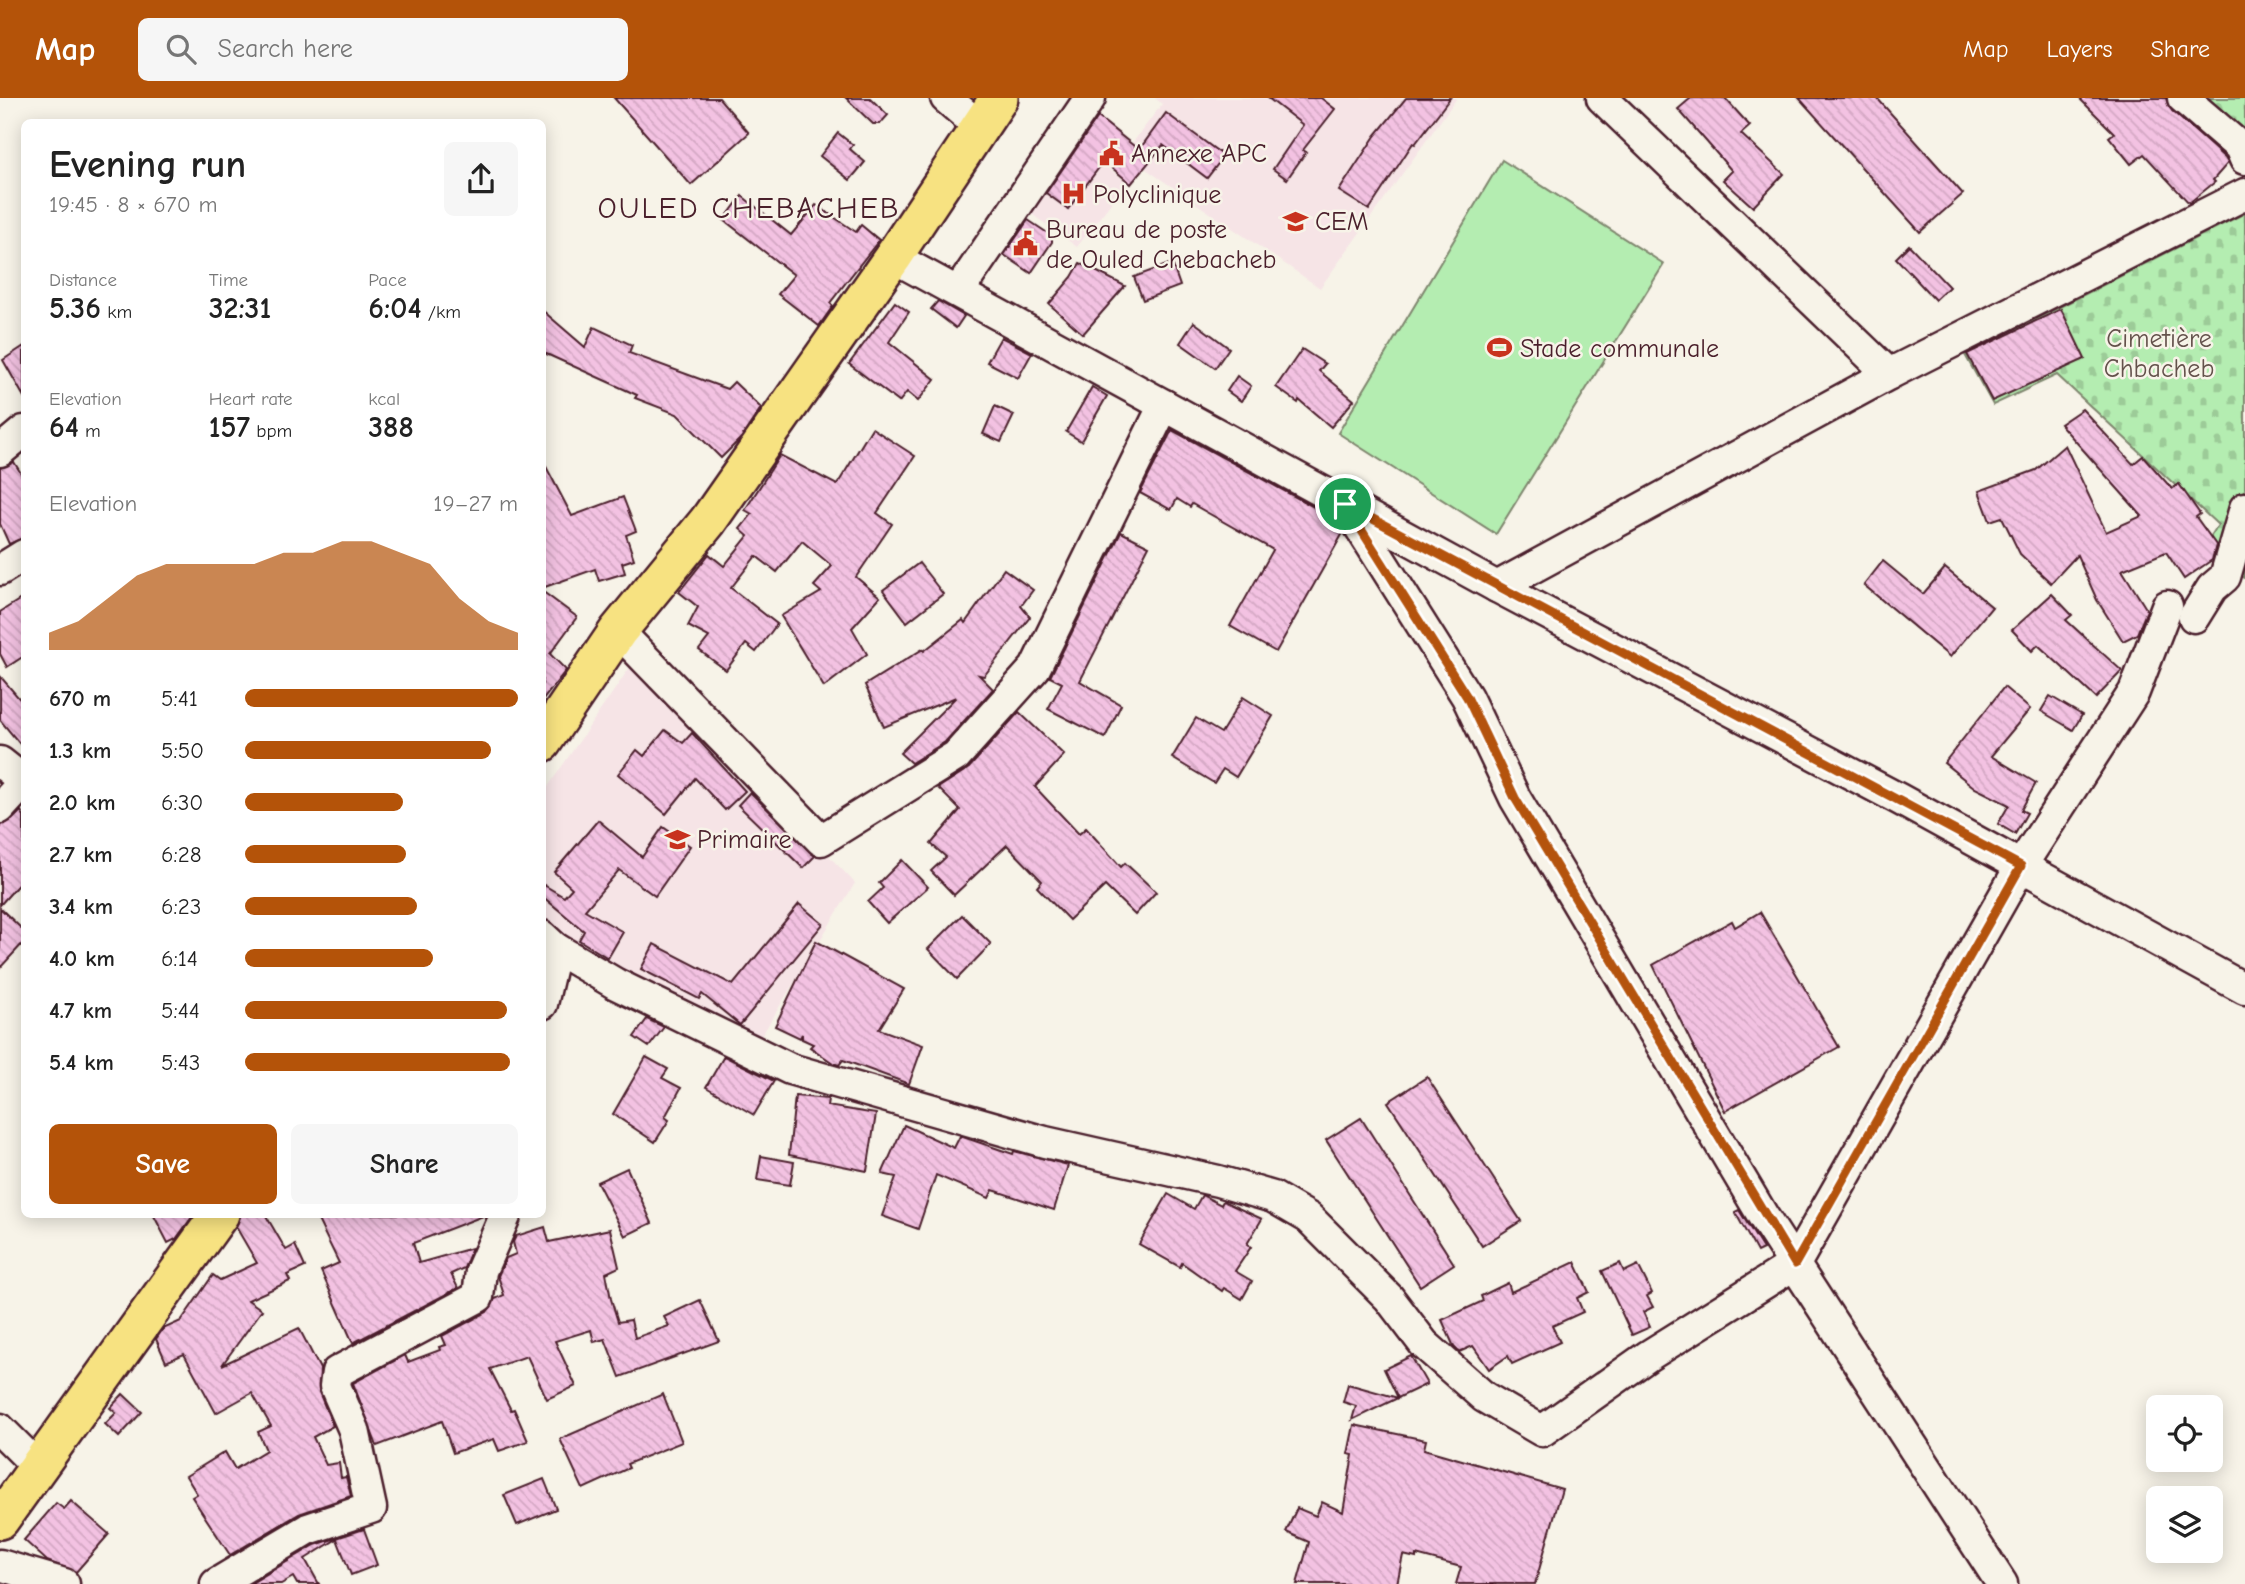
<!DOCTYPE html>
<meta charset="utf-8">
<style>
body{margin:0;font-family:"Comic Neue",sans-serif;background:#f6f6f6;color:#222;height:100vh;display:flex;flex-direction:column;font-size:26px;white-space:nowrap}
*{box-sizing:border-box;margin:0}
p{font-size:23px;color:#767676}
.icon{flex:none;width:38px;height:38px;fill:none;stroke:currentColor;stroke-width:2;stroke-linecap:round;stroke-linejoin:round}
.map{position:relative;flex:1;overflow:hidden}
.sheet{position:absolute;left:21px;top:21px;width:525px;height:1099px;display:flex;flex-direction:column;background:#fff;border-radius:10px;box-shadow:0 4px 18px #0003}
.sheet>*{flex:none}
.controls{position:absolute;left:2146px;top:1297px;display:grid;gap:14px}
.controls a{display:grid;place-items:center;width:77px;height:77px;border-radius:10px;background:#fff;box-shadow:0 4px 18px #0003;font-size:35px}
.pin{position:absolute;display:grid;place-items:center;width:60px;height:60px;color:#fff;margin:-30px;border:4px solid #fff;border-radius:50%;box-shadow:0 2px 7px #0007}
.round{display:grid;place-items:center;flex:none;width:74px;height:74px;border-radius:10px;background:#f6f6f6}
.summary{display:flex;align-items:center;justify-content:space-between;height:119px;padding:0 28px}
h1{font-size:38px;font-weight:700;line-height:52px}
.figures{display:grid;grid-template-columns:repeat(3,1fr);gap:10px;height:119px;padding:7px 28px}
.figures div{display:grid;align-content:center}
.figures b{font-size:30px;font-weight:700}
.figures small{font-size:19px;font-weight:400}
.figures p{font-size:19px}
.chart{height:196px;padding:14px 28px}
.chart p{display:flex;justify-content:space-between}
.chart svg{width:100%;height:126px;margin-top:7px;fill:#b45309;opacity:.7}
.primary-button{display:flex;gap:14px;margin-top:auto;padding:14px 28px}
.primary-button a{flex:1;height:80px;border-radius:10px;background:#b45309;color:#fff;font-size:28px;font-weight:700;line-height:80px;text-align:center}
.primary-button a+a{background:#f6f6f6;color:#222}
ul{padding:0 28px;list-style:none;font-size:23px}
li{display:grid;grid-template-columns:112px 84px 1fr;align-items:center;height:52px}
li i{height:18px;border-radius:9px;background:#b45309}
header{display:flex;align-items:center;gap:42px;box-sizing:border-box;height:98px;padding:0 35px;background:#b45309;color:#fff}
header strong{font-size:33px}
nav{display:flex;gap:38px;margin-inline-start:auto;font-size:24px}
.search{width:490px;height:63px;background:#f6f6f6;display:flex;align-items:center;gap:18px;box-sizing:border-box;padding:0 24px;border-radius:10px;color:#767676;font-size:26px}
.map>svg:first-child{display:block}
</style>
<header>
<strong>Map</strong>
<div class="search"><svg class="icon" aria-label="search" viewBox="0 0 24 24"><circle cx="10" cy="10" r="6"/><path d="M15 15l6 6"/></svg>Search here</div>
<nav><a>Map</a><a>Layers</a><a>Share</a></nav>
</header>
<div class="map">
<svg width="2245" height="1486" viewBox="0 0 2245 1486">
<defs>
<pattern id="cemetery-stones" width="16" height="16" patternUnits="userSpaceOnUse" patternTransform="scale(1.75)"><rect width="16" height="16" fill="#b4edb1"/><path d="M2 7V4a2 2 0 0 1 4 0v3zM10 15v-3a2 2 0 0 1 4 0v3z" fill="#9ccb98"/></pattern>
<pattern id="building-back-hatch" width="6" height="6" patternUnits="userSpaceOnUse" patternTransform="scale(1.75)"><rect width="6" height="6" fill="#f3c2e2"/><path d="M-1 5l2 2M0 0l6 6M5-1l2 2" fill="none" stroke="#d2a6c2"/></pattern>
</defs>
<rect width="100%" height="100%" fill="#f7f3e8"/>
<filter id="ink" filterUnits="userSpaceOnUse"><feTurbulence type="fractalNoise" baseFrequency=".0143" numOctaves="2"/><feDisplacementMap in="SourceGraphic" scale="14" xChannelSelector="R" yChannelSelector="G"/><feConvolveMatrix kernelMatrix="1 2 1 2 8 2 1 2 1" color-interpolation-filters="sRGB"/></filter>
<g filter="url(#ink)">
<g fill="#f6e4e6">
<polygon points="1155,0 1457,0 1320,190 1124,56 1162,6"/>
<polygon points="1069,41 1127,84 1077,149 1019,107"/>
<polygon points="637,559 855,785 759,942 568,850 543,832 543,696"/>
</g>
<g fill="url(#cemetery-stones)" stroke="#7f866e" stroke-width="2">
<polygon points="2207,0 2245,0 2245,34"/>
<polygon points="2245,115 2245,480 2200,455 2218,427 2057,277 1993,307 1965,257"/>
</g>
<polygon fill="#b4edb1" stroke="#7f866e" stroke-width="2" points="1502,62 1664,166 1496,436 1338,335"/>
<g fill="url(#building-back-hatch)" stroke="#4a1f2b" stroke-width="2">
<polygon points="614,0 719,0 749,35 691,87"/>
<polygon points="846,0 870,0 888,17 880,26 873,26"/>
<polygon points="1268,0 1321,0 1335,11 1303,52 1306,54 1287,81 1273,71 1303,27"/>
<polygon points="1406,0 1450,0 1415,46 1413,45 1369,112 1339,93 1375,38"/>
<polygon points="1691,0 1725,0 1750,28 1741,36 1784,76 1753,109 1723,82 1732,73 1678,11"/>
<polygon points="1799,0 1877,0 1963,96 1920,134"/>
<polygon points="2079,0 2166,0 2172,13 2225,60 2228,65 2213,82 2215,84 2189,105 2144,56 2131,66 2109,39 2114,35"/>
<polygon points="1166,15 1224,58 1207,80 1163,47 1131,86 1104,63 1068,111 1046,95 1098,19 1139,52"/>
<polygon points="838,35 853,47 850,51 865,64 850,82 820,58"/>
<polygon points="742,98 791,137 816,107 856,134 861,127 879,142 830,205 833,208 819,228 778,196 794,177 724,122"/>
<polygon points="1028,122 1052,138 1052,144 1031,175 1004,157"/>
<polygon points="1909,147 1949,189 1935,202 1896,160"/>
<polygon points="1080,165 1125,188 1083,236 1049,206 1072,179"/>
<polygon points="1172,165 1180,188 1143,202 1134,179"/>
<polygon points="938,203 964,218 956,230 931,211"/>
<polygon points="895,204 909,214 889,244 935,281 918,303 907,294 899,304 849,266"/>
<polygon points="2061,211 2085,261 1992,303 1967,256"/>
<polygon points="542,212 585,249 594,229 632,247 629,255 727,291 734,284 761,310 741,340 721,360 677,316 635,300 637,297 542,254"/>
<polygon points="1194,224 1229,250 1215,270 1180,245"/>
<polygon points="1001,239 1032,255 1018,280 987,264"/>
<polygon points="24,248 24,299 3,262"/>
<polygon points="1302,251 1325,266 1319,273 1354,302 1331,329 1299,302 1298,305 1276,289"/>
<polygon points="1237,278 1251,288 1241,303 1227,293"/>
<polygon points="1092,289 1107,298 1081,343 1066,334"/>
<polygon points="995,308 1014,317 1001,344 983,336"/>
<polygon points="2082,311 2133,366 2143,358 2172,391 2179,386 2200,416 2196,419 2216,447 2212,462 2184,481 2166,454 2122,472 2147,512 2137,536 2123,543 2097,502 2077,457 2051,485 2020,456 2002,419 1990,423 1979,393 2036,372 2065,347 2106,434 2142,418 2060,326"/>
<polygon points="872,330 915,358 877,415 892,426 856,479 880,499 852,530 867,556 824,589 781,518 821,494 814,488 832,468 802,443 777,474 756,458 731,490 777,526 756,554 746,546 726,572 699,552 709,539 688,528 698,509 679,494 709,456 724,468 748,438 740,431 752,416 745,412 780,357 837,387"/>
<polygon points="1172,332 1334,420 1343,435 1276,554 1230,528 1273,452 1192,406 1190,409 1177,401 1171,412 1140,395"/>
<polygon points="542,361 572,418 623,399 636,433 626,437 634,461 622,465 625,475 599,483 595,471 542,490"/>
<polygon points="14,364 24,380 24,440 9,446 0,426 0,370"/>
<polygon points="1121,434 1149,448 1080,583 1121,607 1105,640 1048,611 1062,585 1050,579"/>
<polygon points="1883,463 1923,496 1945,470 1992,509 1950,559 1864,487"/>
<polygon points="919,465 943,496 907,524 883,492"/>
<polygon points="1004,471 1033,492 1021,508 1030,519 984,578 979,577 993,591 945,644 911,665 900,655 956,599 884,629 865,587 923,551 924,553 963,522 965,525"/>
<polygon points="542,493 577,519 550,556 566,572 542,603"/>
<polygon points="2052,496 2072,517 2066,522 2122,573 2096,600 2038,547 2032,553 2012,532"/>
<polygon points="24,499 24,558 7,569 0,556 0,514"/>
<polygon points="0,578 24,606 24,651 0,622"/>
<polygon points="2004,589 2030,611 1991,658 2036,685 2021,712 2027,715 2015,736 1998,726 2009,707 1975,690 1944,665"/>
<polygon points="2050,598 2082,617 2073,632 2041,613"/>
<polygon points="1243,599 1273,618 1236,679 1223,671 1214,685 1172,660 1196,620 1221,635"/>
<polygon points="1019,614 1064,657 1035,689 1079,736 1086,730 1121,769 1125,765 1156,794 1135,817 1105,788 1069,822 1037,789 1042,783 1007,747 954,797 931,773 946,759 931,746 960,712 938,690 969,670"/>
<polygon points="665,632 683,645 692,635 745,693 725,712 695,680 666,716 618,676 637,652 644,658"/>
<polygon points="750,694 815,758 803,770 738,707"/>
<polygon points="21,713 24,718 24,780 0,807 0,727 12,722"/>
<polygon points="598,722 642,759 663,729 690,748 655,798 619,772 585,812 623,834 608,860 579,842 584,833 542,798 544,787 564,799 572,790 554,774"/>
<polygon points="902,762 928,789 887,825 868,804 883,790 879,785"/>
<polygon points="799,806 823,826 740,927 702,896 699,901 641,871 654,846 733,887"/>
<polygon points="0,810 24,833 24,844 0,870"/>
<polygon points="1760,814 1839,949 1725,1013 1653,867 1732,823 1735,829"/>
<polygon points="962,817 991,846 957,881 928,851"/>
<polygon points="816,843 904,891 879,931 923,947 909,986 843,962 839,967 833,965 810,949 813,946 802,941 802,936 800,940 775,928"/>
<polygon points="647,921 664,929 649,949 634,939"/>
<polygon points="724,958 774,983 754,1017 706,989"/>
<polygon points="646,959 668,971 662,980 681,990 665,1019 669,1022 655,1044 613,1016"/>
<polygon points="1427,979 1521,1123 1482,1148 1388,1004"/>
<polygon points="795,998 828,1001 827,1008 876,1016 867,1073 789,1057"/>
<polygon points="1361,1020 1454,1166 1420,1188 1326,1042"/>
<polygon points="904,1027 954,1050 960,1038 1013,1056 1014,1053 1068,1067 1054,1112 993,1092 989,1100 936,1077 918,1131 882,1118 896,1079 882,1076"/>
<polygon points="761,1058 794,1064 790,1087 757,1082"/>
<polygon points="627,1070 652,1125 625,1138 597,1084"/>
<polygon points="1168,1096 1194,1111 1202,1097 1221,1107 1223,1103 1262,1121 1247,1146 1251,1149 1235,1173 1252,1183 1242,1201 1224,1190 1222,1193 1182,1165 1180,1169 1139,1146"/>
<polygon points="1739,1112 1763,1151 1757,1154 1735,1114"/>
<polygon points="153,1116 190,1116 192,1119 176,1141 168,1145"/>
<polygon points="241,1116 265,1116 286,1152 295,1147 305,1169 287,1177 290,1183 248,1202 262,1212 222,1267 299,1230 320,1271 319,1294 333,1328 313,1339 326,1367 339,1365 341,1380 346,1379 351,1398 299,1416 230,1457 192,1399 197,1396 186,1378 225,1354 235,1371 266,1352 258,1334 271,1328 252,1295 216,1315 184,1256 166,1264 156,1241 163,1231 181,1223 213,1177 220,1182 257,1165 236,1129"/>
<polygon points="315,1116 483,1116 483,1118 413,1145 419,1165 472,1150 464,1170 451,1176 458,1190 353,1245 321,1173 339,1165"/>
<polygon points="545,1129 549,1144 610,1131 619,1169 606,1175 611,1201 618,1224 631,1222 635,1240 669,1228 664,1219 700,1202 719,1243 620,1279 605,1241 594,1244 591,1232 555,1243 576,1288 547,1301 527,1258 490,1271 511,1312 514,1311 528,1343 499,1353 494,1341 453,1355 442,1323 377,1348 353,1285 405,1257 408,1264 440,1252 439,1249 446,1247 442,1238 487,1214 495,1201 504,1197 498,1178 506,1160 516,1156 513,1144 516,1138"/>
<polygon points="1575,1164 1589,1194 1577,1200 1583,1214 1552,1228 1560,1244 1512,1266 1508,1258 1489,1271 1473,1248 1459,1254 1454,1249 1442,1222 1483,1203 1481,1198 1508,1185 1511,1194"/>
<polygon points="1620,1165 1624,1174 1638,1167 1652,1195 1647,1198 1653,1209 1643,1214 1650,1229 1632,1237 1602,1173"/>
<polygon points="1411,1258 1427,1286 1352,1322 1356,1308 1343,1304 1348,1286 1398,1300 1384,1271"/>
<polygon points="123,1296 142,1314 119,1339 105,1326 116,1315 110,1310"/>
<polygon points="663,1296 682,1344 627,1366 629,1370 583,1391 560,1341"/>
<polygon points="1354,1327 1426,1342 1424,1351 1562,1391 1535,1486 1456,1486 1461,1469 1416,1457 1416,1460 1403,1457 1397,1486 1297,1486 1309,1444 1286,1434 1297,1410 1316,1418 1322,1404 1343,1414 1353,1357 1348,1356"/>
<polygon points="544,1381 556,1411 517,1427 504,1397"/>
<polygon points="71,1403 109,1436 76,1474 47,1463 24,1442 56,1405 64,1411"/>
<polygon points="364,1431 377,1467 351,1477 337,1441 305,1461 319,1486 297,1486 293,1479 281,1486 250,1486 315,1447"/>
</g>
<g fill="none" stroke-linecap="round" stroke-linejoin="round">
<defs>
<g id="minor">
<polyline points="946,0 980,29"/>
<polyline points="1602,0 1889,276"/>
<polyline points="2183,0 2240,49 2245,61"/>
<polyline points="893,159 1497,489 1899,701 2245,891"/>
<polyline points="958,194 1090,0"/>
<polyline points="0,353 24,333"/>
<polyline points="1346,407 1467,599 1515,700 1763,1118 2002,1486"/>
<polyline points="0,472 24,457"/>
<polyline points="1497,489 1889,276 2245,96"/>
<polyline points="2194,519 2212,490 2225,479 2245,410"/>
<polyline points="618,533 821,742 956,658 1035,570 1164,307"/>
<polyline points="0,664 24,683"/>
<polyline points="0,710 24,684"/>
<polyline points="542,838 555,850 616,886 790,971 1045,1044 1218,1083 1273,1099 1309,1120 1389,1200 1424,1246 1484,1299 1542,1333 1648,1258 1795,1166 2021,768 2134,594 2167,508"/>
<polyline points="542,906 555,850"/>
<polyline points="0,1331 38,1369"/>
<polyline points="0,1467 64,1486"/>
<polyline points="216,1486 308,1431 371,1410 354,1332 335,1288 337,1274 478,1199 481,1173 506,1116"/>
</g>
<g id="major">
<polyline points="542,645 618,533 708,423 893,159 999,0"/>
<polyline points="0,1422 220,1116"/>
</g>
</defs>
<use href="#minor" stroke="#4a1f2b" stroke-width="35"/>
<use href="#major" stroke="#4a1f2b" stroke-width="42"/>
<use href="#minor" stroke="#f7f3e8" stroke-width="30"/>
<use href="#major" stroke="#f7e281" stroke-width="37"/>
</g>
</g>
<g fill="none" stroke-linecap="round" stroke-linejoin="round" filter="url(#ink)">
<defs>
<polygon id="route" points="1345,406 2021,768 1795,1166 1515,700 1467,599"/>
</defs>
<use href="#route" stroke="#fff" stroke-width="14"/>
<use href="#route" stroke="#b45309" stroke-width="9"/>
</g>
<defs>
<symbol id="civic-bare" viewBox="-9 -9 18 18"><path d="M-.6-6.5H3V-4.5H.6V-3L4-1V1h2V6H-6V1h2V-1L-.6-3ZM-1.2 2.5V6h2.4V2.5Z" fill="#c8321e" stroke="#f7f3e8" stroke-width="2.5" paint-order="stroke"/></symbol>
<symbol id="hospital-bare" viewBox="-9 -9 18 18"><path d="M-5-5h3v3.5h4V-5h3V5h-3V1.5h-4V5h-3Z" fill="#c8321e" stroke="#f7f3e8" stroke-width="2.5" paint-order="stroke"/></symbol>
<symbol id="school-bare" viewBox="-9 -9 18 18"><path d="M0-5L7-2L0 1L-7-2ZM-4 1L0 2.5L4 1V4Q0 6-4 4Z" fill="#c8321e" stroke="#f7f3e8" stroke-width="2.5" paint-order="stroke"/></symbol>
<symbol id="stadium-bare" viewBox="-9 -9 18 18"><path d="M0-5a6.5 5 0 1 0 0 10a6.5 5 0 1 0 0-10ZM-3.5-1.8h7v3.6h-7Z" fill="#c8321e" stroke="#f7f3e8" stroke-width="2.5" paint-order="stroke"/></symbol>
</defs>
<g fill-rule="evenodd">
<use href="#civic-bare" x="1094" y="38" width="35" height="35"/>
<use href="#hospital-bare" x="1056" y="78" width="35" height="35"/>
<use href="#school-bare" x="1278" y="106" width="35" height="35"/>
<use href="#civic-bare" x="1008" y="128" width="35" height="35"/>
<use href="#stadium-bare" x="1482" y="232" width="35" height="35"/>
<use href="#school-bare" x="660" y="724" width="35" height="35"/>
</g>
<g text-anchor="middle" stroke-width="5" stroke-linejoin="round" paint-order="stroke">
<g font-size="26" fill="#4a1f2b" stroke="#f7f3e8" text-anchor="start">
<text x="1131" y="64">Annexe APC</text>
<text x="1093" y="105">Polyclinique</text>
<text x="1315" y="132">CEM</text>
<text x="1046" y="140">Bureau de poste<tspan x="1046" dy="30">de Ouled Chebacheb</tspan></text>
<text x="1520" y="259">Stade communale</text>
<text x="697" y="750">Primaire</text>
</g>
<g font-size="26" fill="#64524c" stroke="#f7f3e8">
<text x="2159" y="249">Cimetière<tspan x="2159" dy="30">Chbacheb</tspan></text>
</g>
<g font-size="30" letter-spacing="2" fill="#4a1f2b" stroke="#f7f3e8">
<text x="749" y="120">OULED CHEBACHEB</text>
</g>
</g>
</svg>
<div class="controls">
<a><svg class="icon" aria-label="locate" viewBox="0 0 24 24"><circle cx="12" cy="12" r="6"/><path d="M12 2v4M12 18v4M2 12h4M18 12h4"/></svg></a>
<a><svg class="icon" aria-label="layers" viewBox="0 0 24 24"><path d="M12 4l9 5-9 5-9-5zM3 14l9 5 9-5"/></svg></a>
</div>
<div class="pin" style="left:1345px;top:406px;background:#1e9e55"><svg class="icon" aria-label="arrive" viewBox="0 0 24 24"><path d="M6 21V4h12l-3 4 3 4H6"/></svg></div>
<section class="sheet">
<div class="summary"><div><h1>Evening run</h1><p>19:45 · 8 × 670 m</p></div><a class="round"><svg class="icon" aria-label="share" viewBox="0 0 24 24"><path d="M12 15V3M7 8l5-5 5 5M5 13v7h14v-7"/></svg></a></div>
<div class="figures">
<div><p>Distance</p><b>5.36<small> km</small></b></div>
<div><p>Time</p><b>32:31</b></div>
<div><p>Pace</p><b>6:04<small> /km</small></b></div>
</div>
<div class="figures">
<div><p>Elevation</p><b>64<small> m</small></b></div>
<div><p>Heart rate</p><b>157<small> bpm</small></b></div>
<div><p>kcal</p><b>388</b></div>
</div>
<div class="chart"><p><span>Elevation</span>19–27 m</p>
<svg viewBox="0 0 160 44" preserveAspectRatio="none"><path d="M0 44V38L10 34L20 26L30 18L40 14L50 14L60 14L70 14L80 10L90 10L100 6L110 6L120 10L130 14L140 26L150 34L160 38V44z"/></svg>
</div>
<ul>
<li><b>670 m</b>5:41<i style="width:100%"></i></li>
<li><b>1.3 km</b>5:50<i style="width:90%"></i></li>
<li><b>2.0 km</b>6:30<i style="width:58%"></i></li>
<li><b>2.7 km</b>6:28<i style="width:59%"></i></li>
<li><b>3.4 km</b>6:23<i style="width:63%"></i></li>
<li><b>4.0 km</b>6:14<i style="width:69%"></i></li>
<li><b>4.7 km</b>5:44<i style="width:96%"></i></li>
<li><b>5.4 km</b>5:43<i style="width:97%"></i></li>
</ul>
<div class="primary-button"><a>Save</a><a>Share</a></div>
</section>
</div>
